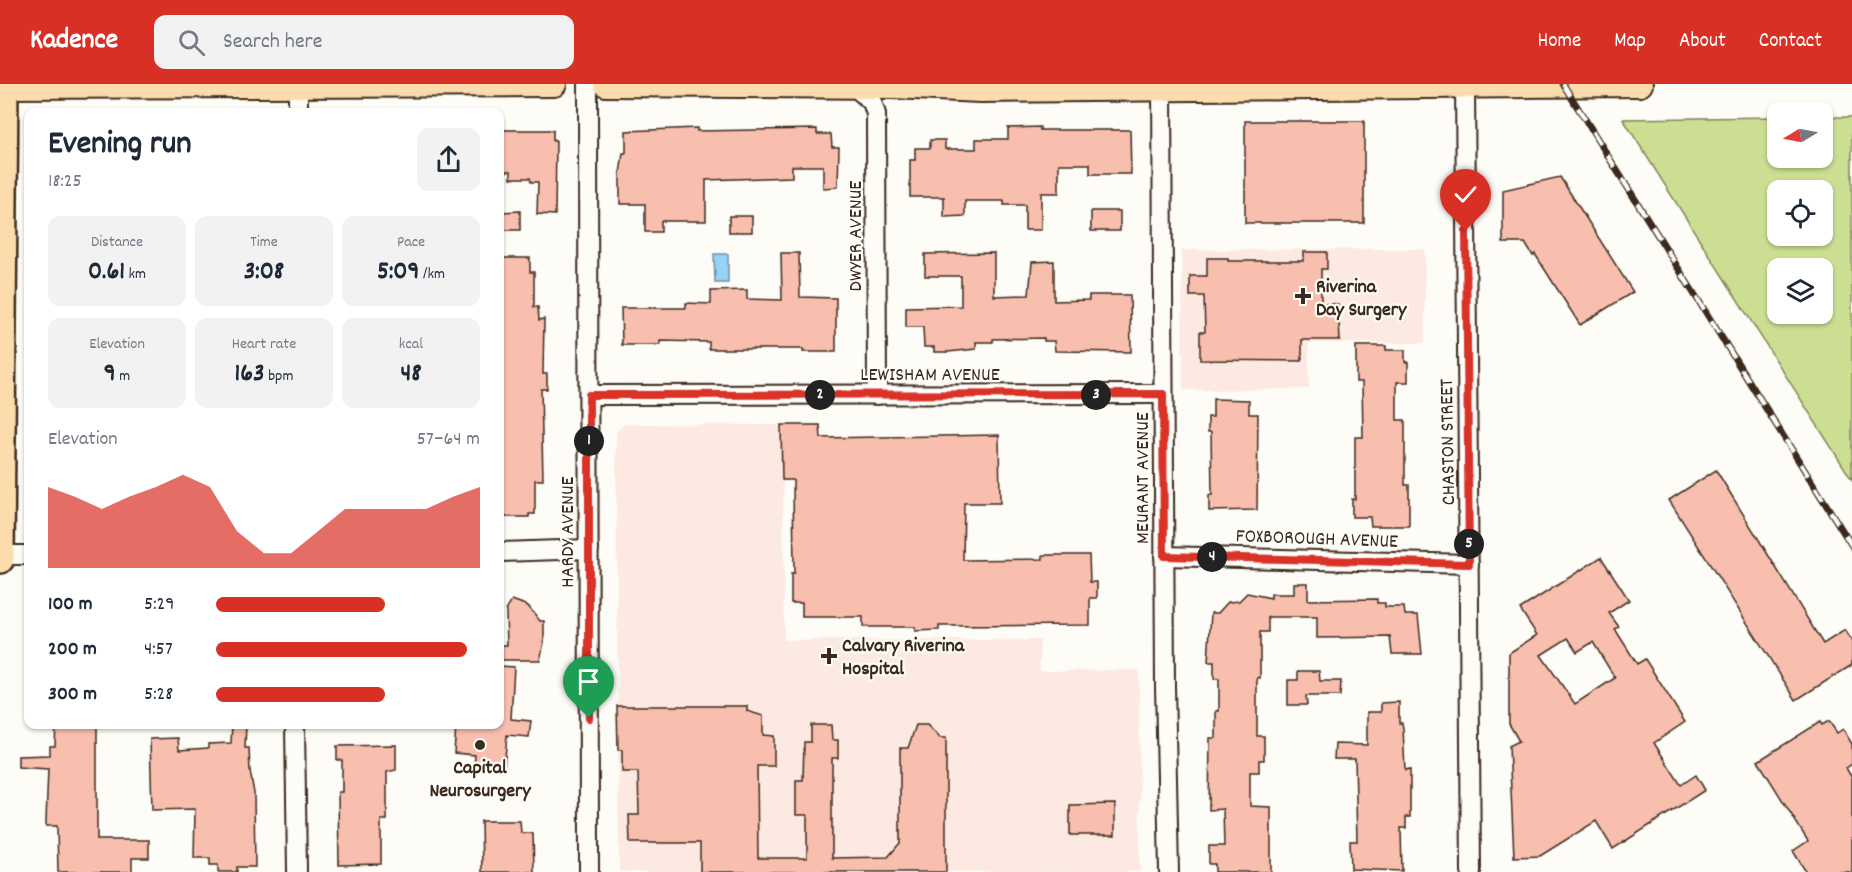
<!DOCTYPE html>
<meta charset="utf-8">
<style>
body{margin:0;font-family:Dekko,sans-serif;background:#f2f2f3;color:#1f2937;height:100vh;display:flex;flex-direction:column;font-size:22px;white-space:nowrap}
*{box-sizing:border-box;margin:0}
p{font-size:20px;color:#747a83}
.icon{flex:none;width:33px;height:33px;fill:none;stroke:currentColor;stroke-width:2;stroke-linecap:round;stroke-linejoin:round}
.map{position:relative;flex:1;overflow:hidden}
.drawer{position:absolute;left:24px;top:24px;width:480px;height:621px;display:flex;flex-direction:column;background:#fff;border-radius:12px;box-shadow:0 2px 4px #0004}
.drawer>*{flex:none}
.needle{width:39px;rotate:260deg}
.fabs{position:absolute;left:1767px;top:18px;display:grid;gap:12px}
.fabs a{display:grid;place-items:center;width:66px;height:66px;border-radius:12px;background:#fff;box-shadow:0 2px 4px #0004;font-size:30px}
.pin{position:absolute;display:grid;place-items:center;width:51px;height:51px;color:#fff;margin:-62px -26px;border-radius:50% 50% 50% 0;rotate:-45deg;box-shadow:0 0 6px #0007}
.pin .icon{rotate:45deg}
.km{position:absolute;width:30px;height:30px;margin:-15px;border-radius:50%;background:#222;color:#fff;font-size:16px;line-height:30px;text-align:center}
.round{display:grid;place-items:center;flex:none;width:63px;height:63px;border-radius:12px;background:#f2f2f3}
.summary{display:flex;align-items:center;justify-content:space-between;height:102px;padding:0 24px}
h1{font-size:33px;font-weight:700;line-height:45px}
.stats{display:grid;grid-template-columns:repeat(3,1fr);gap:9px;height:102px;padding:6px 24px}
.stats div{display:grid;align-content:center;border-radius:12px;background:#f2f2f3;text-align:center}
.stats b{font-size:26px;font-weight:700}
.stats small{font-size:16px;font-weight:400}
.stats p{font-size:16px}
.chart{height:168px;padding:12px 24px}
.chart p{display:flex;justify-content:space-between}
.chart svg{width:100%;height:108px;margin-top:6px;fill:#d93025;opacity:.7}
ul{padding:0 24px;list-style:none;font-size:20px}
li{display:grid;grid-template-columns:96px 72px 1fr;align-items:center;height:45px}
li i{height:15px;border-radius:8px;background:#d93025}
header{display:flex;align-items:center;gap:36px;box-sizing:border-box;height:84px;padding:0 30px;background:#d93025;color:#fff}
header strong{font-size:28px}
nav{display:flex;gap:33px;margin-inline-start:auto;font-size:21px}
.search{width:420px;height:54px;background:#f2f2f3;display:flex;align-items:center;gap:15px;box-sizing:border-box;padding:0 21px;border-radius:12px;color:#747a83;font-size:22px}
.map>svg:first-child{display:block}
</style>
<header>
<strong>Kadence</strong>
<div class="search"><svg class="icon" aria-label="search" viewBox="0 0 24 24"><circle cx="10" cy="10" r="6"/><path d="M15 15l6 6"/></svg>Search here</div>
<nav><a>Home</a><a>Map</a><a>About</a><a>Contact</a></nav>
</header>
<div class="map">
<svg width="1852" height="788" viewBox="0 0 1852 788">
<rect width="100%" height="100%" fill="#fdfcf7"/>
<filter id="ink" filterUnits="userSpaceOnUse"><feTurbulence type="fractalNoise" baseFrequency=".0167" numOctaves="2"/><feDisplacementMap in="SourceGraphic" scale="12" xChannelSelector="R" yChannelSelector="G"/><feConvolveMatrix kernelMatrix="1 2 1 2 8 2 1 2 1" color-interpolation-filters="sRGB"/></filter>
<g filter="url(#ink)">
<g fill="#fce9e1">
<polygon points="26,29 28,29 28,150"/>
<polygon points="1425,165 1425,259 1309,259 1309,305 1183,306 1182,166"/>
<polygon points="625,340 783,341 784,556 1040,556 1040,587 1139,586 1140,788 619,788 616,348"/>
</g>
<path fill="#cbde92" stroke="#838458" stroke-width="1.5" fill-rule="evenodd" d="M1777 33 1778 74H1822L1823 33H1852V396L1623 35ZM1778 106H1822V152H1778ZM1778 184H1822V230H1778Z"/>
<polygon fill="#97d3f7" stroke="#728fa0" stroke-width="1.5" points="714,170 728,170 728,199 715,199"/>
<g fill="#f8beae" stroke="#3b2a1e" stroke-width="1.5" fill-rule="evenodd">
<rect x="1245" y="37" width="119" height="102"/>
<polygon points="1040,43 1040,46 1130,46 1131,90 1090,90 1090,80 1059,80 1059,109 1041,109 1041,146 1025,146 1025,121 1004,121 1004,117 965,117 965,132 944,133 944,113 910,113 910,76 915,76 915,64 930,64 930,56 945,56 945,65 976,65 976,55 1008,55 1008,44"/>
<polygon points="697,44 697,47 817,45 817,50 831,50 832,63 839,63 838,103 823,104 823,82 792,82 792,93 706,96 706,137 661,137 661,148 645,148 645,120 620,120 620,90 623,69 626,69 626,47"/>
<polygon points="500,46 553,46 553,57 556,57 555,131 537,130 538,98 531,98 530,94 511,94 511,87 501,87"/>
<polygon points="1560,93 1633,208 1580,241 1535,170 1533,172 1525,159 1503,159 1503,106"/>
<polygon points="520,127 520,146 500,146 500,128"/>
<rect x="1091" y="127" width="29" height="20"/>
<rect x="729" y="132" width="23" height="16"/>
<polygon points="1304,168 1327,168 1327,185 1321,185 1321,220 1338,220 1340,256 1302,256 1302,277 1200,276 1200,248 1205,248 1204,212 1190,212 1190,192 1207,192 1207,174 1228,174 1228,177 1304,177"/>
<polygon points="781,169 799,169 800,213 836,214 836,268 803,268 803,265 709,265 709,258 660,257 660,261 622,261 621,224 686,224 686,219 711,220 711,207 747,206 747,215 782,216"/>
<polygon points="994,169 994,212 1029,211 1032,178 1054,177 1054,217 1089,216 1089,211 1130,211 1131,268 1055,267 1054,257 1044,257 1044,254 993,255 993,258 976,258 976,265 948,268 934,268 934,263 924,263 923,243 906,243 906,223 961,222 961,192 925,192 925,170"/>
<polygon points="500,174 530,174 530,188 534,188 534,223 538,223 539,236 544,235 543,290 547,290 547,305 541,305 543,396 535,396 535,430 529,430 529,433 500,433"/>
<polygon points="1356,262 1386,262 1386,266 1405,266 1405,278 1408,278 1408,298 1397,298 1397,336 1405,336 1405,401 1409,401 1409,442 1371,442 1370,433 1352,433 1352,415 1355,415 1355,353 1363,353 1362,298 1356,298"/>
<polygon points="1213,315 1249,316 1249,330 1258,330 1257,426 1209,427 1209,411 1212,411 1211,348 1208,348 1208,333 1213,333"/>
<polygon points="781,341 820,341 821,354 999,351 1000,419 964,419 963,476 1043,475 1043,471 1089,471 1090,498 1097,498 1097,514 1090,514 1090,541 939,542 939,546 915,547 915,543 863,543 863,533 802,533 802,519 791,519 791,490 794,490 793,396 782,396"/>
<polygon points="1716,386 1823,560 1845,546 1852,557 1852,581 1796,616 1669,416"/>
<path d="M1601 473 1629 516 1609 529 1619 543 1615 545 1637 580 1645 575 1685 638 1654 659 1681 701 1696 691 1705 706 1613 765 1596 737 1540 772 1514 773 1509 662 1519 657 1509 640V569L1537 551 1520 525ZM1568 554 1577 568 1593 558 1615 594 1575 620 1541 571Z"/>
<polygon points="1294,499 1308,499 1308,516 1377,515 1377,519 1385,519 1385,523 1404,523 1405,531 1418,531 1422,570 1392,570 1390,553 1317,554 1317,533 1268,533 1268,548 1260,548 1260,594 1257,594 1257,652 1264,652 1264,676 1259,676 1259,688 1250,688 1250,722 1271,723 1271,788 1215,788 1215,780 1209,780 1209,762 1224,762 1223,725 1209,726 1210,654 1216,654 1216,627 1219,627 1219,595 1214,595 1214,578 1208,578 1211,529 1218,529 1228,518 1239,517 1247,509 1271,514 1271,510 1294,510"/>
<polygon points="512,516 528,522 540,537 544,537 544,559 540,576 502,576 502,561 507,561 506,527"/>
<polygon points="500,582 514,583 511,635 531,637 529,653 507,651 504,686 474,683 475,671 454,669 456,642 500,640"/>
<polygon points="1298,587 1319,587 1320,597 1341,597 1340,612 1306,612 1307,621 1288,621 1288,596 1298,596"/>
<polygon points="1399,618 1399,639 1402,639 1403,644 1405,686 1410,685 1410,733 1406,733 1406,744 1401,744 1402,787 1351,785 1350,757 1357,757 1355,675 1334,675 1335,660 1367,661 1367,628 1381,628 1381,619"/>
<polygon points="617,622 747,622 747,627 763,632 763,651 774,652 774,682 757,682 758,774 807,774 807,731 796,731 796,696 803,696 804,658 811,658 811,641 831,641 832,656 838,656 838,674 832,674 832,774 888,773 900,759 900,664 908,664 916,641 927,641 940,654 946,654 946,788 700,788 700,759 630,759 629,731 639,731 638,688 622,688 622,666 618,666"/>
<polygon points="1829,637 1837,649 1843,645 1852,660 1852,680 1846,684 1852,694 1852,788 1806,788 1793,767 1808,757 1758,677 1820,638 1822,641"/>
<polygon points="56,640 97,640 97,756 149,756 149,774 132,774 132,788 58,788 57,742 46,742 46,737 48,685 18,683 18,672 50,671 50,662 55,662"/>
<polygon points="232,640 246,640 245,664 249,664 250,687 254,709 255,783 237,783 237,788 218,788 218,781 210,781 210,774 194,774 195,725 152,726 150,655 178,654 179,666 208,664 208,660 231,659"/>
<polygon points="396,661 396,686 387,688 387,736 381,736 381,780 339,781 338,708 342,708 342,676 337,676 337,662"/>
<polygon points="1115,720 1115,751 1070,751 1070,721"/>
<polygon points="481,737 520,737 521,749 533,749 534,788 482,788"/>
</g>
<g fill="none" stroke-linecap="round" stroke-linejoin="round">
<defs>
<g id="minor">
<polyline points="588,0 589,788"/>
<polyline points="1162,0 1165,602 1169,788"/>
<polyline points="1465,0 1471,788"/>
<polyline points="298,1 298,28"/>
<polyline points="854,2 872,18 876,30 877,311"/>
<polyline points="589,311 1163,310"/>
<polyline points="500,468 589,465"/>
<polyline points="0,471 28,471"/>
<polyline points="1164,472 1469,480"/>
<polyline points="295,640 297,788"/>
</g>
<g id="major">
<polyline points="606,0 892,2 981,6 1640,0"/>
<polyline points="0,2 554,0"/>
</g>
<polyline id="highway" points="0,475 4,0"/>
</defs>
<use href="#minor" stroke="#3b2a1e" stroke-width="22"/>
<use href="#major" stroke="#3b2a1e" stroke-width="28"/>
<use href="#highway" stroke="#3b2a1e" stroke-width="32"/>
<use href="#minor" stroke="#fdfcf7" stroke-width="18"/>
<use href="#major" stroke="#fcdcac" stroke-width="24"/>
<use href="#highway" stroke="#fcdcac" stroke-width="27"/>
<defs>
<polyline id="rail" points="1563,0 1852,462"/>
</defs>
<use href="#rail" stroke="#3b2a1e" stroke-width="7"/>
<use href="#rail" stroke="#fdfcf7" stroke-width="4.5" stroke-dasharray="14" stroke-linecap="butt"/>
</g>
</g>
<g fill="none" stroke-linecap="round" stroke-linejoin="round" filter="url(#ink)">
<defs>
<polyline id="route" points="589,634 589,311 1163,310 1164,472 1469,480 1466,147"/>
</defs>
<use href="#route" stroke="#fff" stroke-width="12"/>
<use href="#route" stroke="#d93025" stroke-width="8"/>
</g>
<g fill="#3b2a1e" stroke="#fdfcf7" stroke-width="2">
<path d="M1300 203h6v6h6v6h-6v6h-6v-6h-6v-6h6z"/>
<path d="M826 563h6v6h6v6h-6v6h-6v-6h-6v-6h6z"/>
<circle cx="480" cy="661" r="6"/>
</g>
<g text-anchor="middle" stroke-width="4.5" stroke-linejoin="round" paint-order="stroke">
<g font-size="20" fill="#3b2a1e" stroke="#fdfcf7">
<text transform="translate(854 152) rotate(-90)" y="7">DWYER AVENUE</text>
<text x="930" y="296">LEWISHAM AVENUE</text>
<text transform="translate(1446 358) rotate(-91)" y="7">CHASTON STREET</text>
<text transform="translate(1141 394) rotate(-90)" y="7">MEURANT AVENUE</text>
<text transform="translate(566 448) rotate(-90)" y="7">HARDY AVENUE</text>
<text transform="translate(1317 453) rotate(2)" y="7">FOXBOROUGH AVENUE</text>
</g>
<g font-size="20" font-weight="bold" fill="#3b2a1e" stroke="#fdfcf7" text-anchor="start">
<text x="1316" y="208">Riverina<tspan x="1316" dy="23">Day Surgery</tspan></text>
<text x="842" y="567">Calvary Riverina<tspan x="842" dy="23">Hospital</tspan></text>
<text x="480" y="689" text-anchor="middle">Capital<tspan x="480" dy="23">Neurosurgery</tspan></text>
</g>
</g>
</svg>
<div class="fabs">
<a><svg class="needle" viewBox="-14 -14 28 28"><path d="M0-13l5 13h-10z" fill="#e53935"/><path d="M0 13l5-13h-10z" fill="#747a83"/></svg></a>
<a><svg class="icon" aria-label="locate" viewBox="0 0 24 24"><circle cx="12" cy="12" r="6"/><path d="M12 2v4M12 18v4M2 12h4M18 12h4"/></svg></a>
<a><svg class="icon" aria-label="layers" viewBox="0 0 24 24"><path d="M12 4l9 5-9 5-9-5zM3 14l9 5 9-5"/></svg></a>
</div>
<div class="pin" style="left:589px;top:634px;background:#1e9e55"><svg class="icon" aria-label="arrive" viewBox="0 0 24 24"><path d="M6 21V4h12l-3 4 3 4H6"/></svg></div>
<div class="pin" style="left:1466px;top:147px;background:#d93025"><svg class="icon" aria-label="check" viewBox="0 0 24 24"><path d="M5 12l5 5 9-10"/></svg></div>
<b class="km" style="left:589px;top:357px">1</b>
<b class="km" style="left:820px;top:311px">2</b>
<b class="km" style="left:1096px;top:311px">3</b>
<b class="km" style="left:1212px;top:473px">4</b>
<b class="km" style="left:1469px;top:460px">5</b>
<section class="drawer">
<div class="summary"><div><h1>Evening run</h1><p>18:25</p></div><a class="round"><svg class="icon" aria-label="share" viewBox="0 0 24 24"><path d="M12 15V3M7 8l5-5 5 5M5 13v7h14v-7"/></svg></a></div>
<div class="stats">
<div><p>Distance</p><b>0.61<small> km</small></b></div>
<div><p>Time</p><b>3:08</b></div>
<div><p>Pace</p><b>5:09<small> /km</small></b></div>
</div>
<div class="stats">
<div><p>Elevation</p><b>9<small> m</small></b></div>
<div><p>Heart rate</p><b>163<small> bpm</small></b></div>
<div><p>kcal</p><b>48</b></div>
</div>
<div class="chart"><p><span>Elevation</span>57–64 m</p>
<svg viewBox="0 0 160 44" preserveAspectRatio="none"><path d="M0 44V11L10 15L20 20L30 15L40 11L50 6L60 11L70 29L80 38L90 38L100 29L110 20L120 20L130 20L140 20L150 15L160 11V44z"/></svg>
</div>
<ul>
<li><b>100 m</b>5:29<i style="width:64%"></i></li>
<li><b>200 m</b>4:57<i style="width:95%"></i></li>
<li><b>300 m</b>5:28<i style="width:64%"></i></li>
</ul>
</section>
</div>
